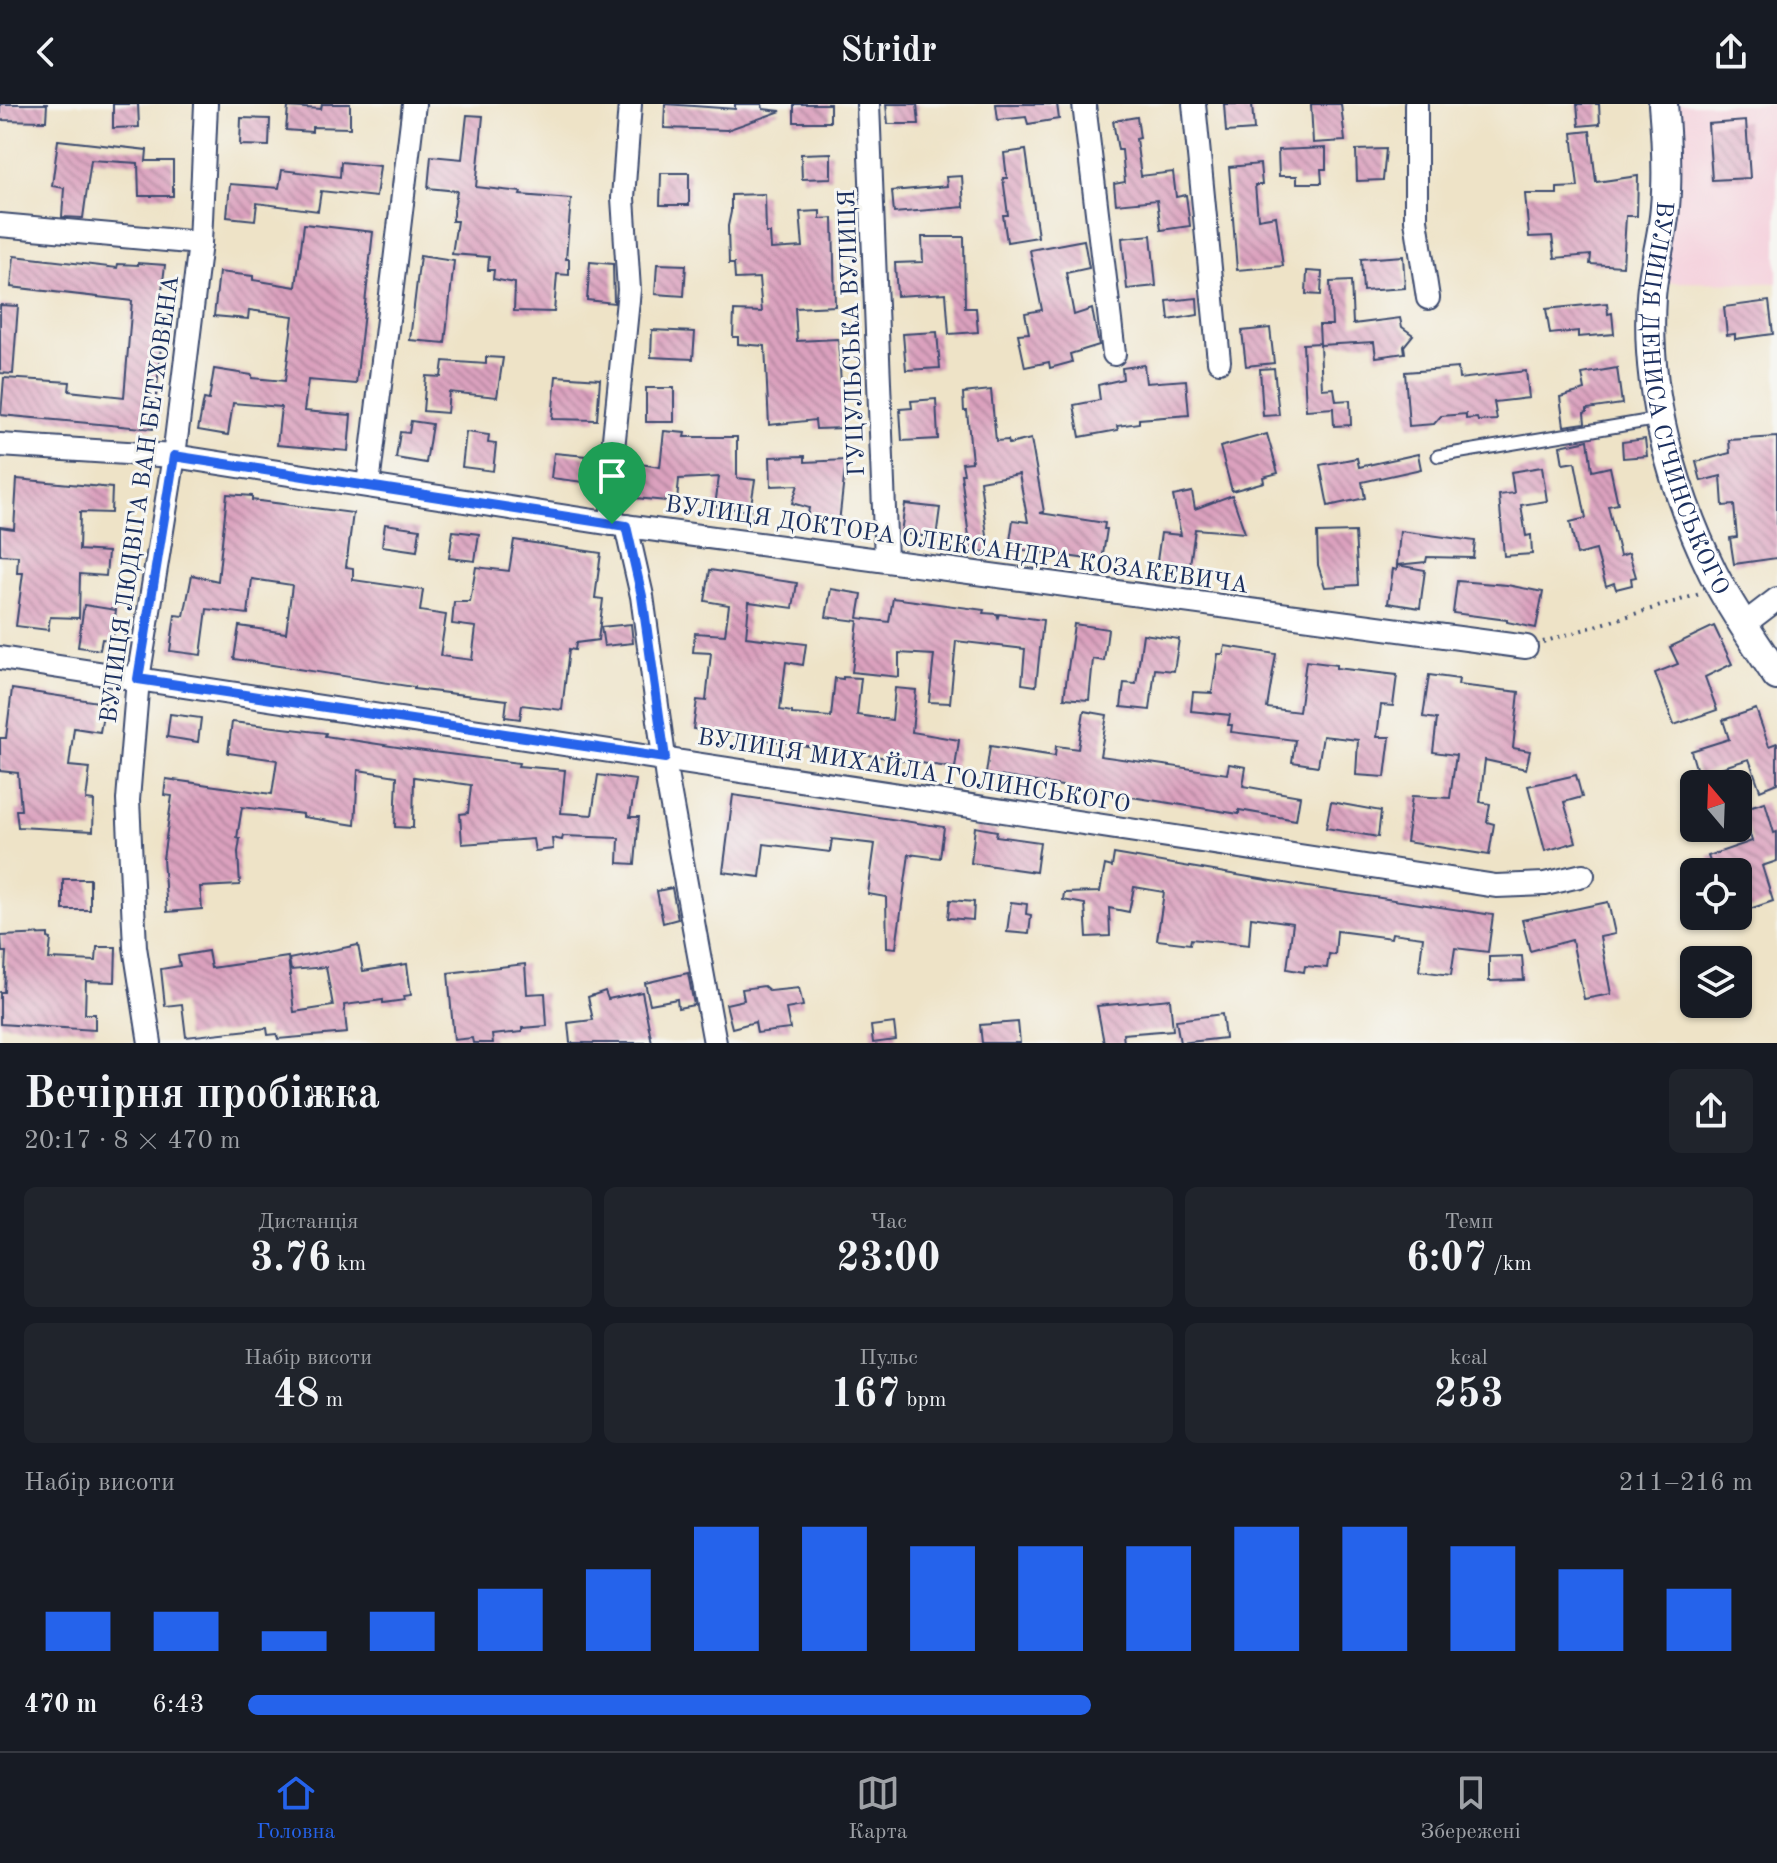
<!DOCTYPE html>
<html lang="uk">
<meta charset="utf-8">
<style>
body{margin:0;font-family:"Old Standard TT",serif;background:#20242c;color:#f1f3f6;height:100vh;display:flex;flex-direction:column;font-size:30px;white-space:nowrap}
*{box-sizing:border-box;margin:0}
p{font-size:26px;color:#9ea1a6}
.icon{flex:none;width:44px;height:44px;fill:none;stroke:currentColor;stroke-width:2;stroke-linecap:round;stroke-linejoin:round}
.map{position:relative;height:939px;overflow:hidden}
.panel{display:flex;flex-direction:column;background:#171b24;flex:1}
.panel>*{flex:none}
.needle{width:52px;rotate:341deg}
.fabs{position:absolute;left:1680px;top:666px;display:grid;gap:16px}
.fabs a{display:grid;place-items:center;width:72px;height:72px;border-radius:12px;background:#171b24;box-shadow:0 2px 6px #0004;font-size:40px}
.pin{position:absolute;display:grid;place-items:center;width:68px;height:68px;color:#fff;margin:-82px -34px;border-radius:50% 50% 50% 0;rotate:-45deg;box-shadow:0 0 8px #0007}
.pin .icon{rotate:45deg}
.round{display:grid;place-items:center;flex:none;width:84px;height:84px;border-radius:12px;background:#20242c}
.head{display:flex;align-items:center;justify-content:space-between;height:136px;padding:0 24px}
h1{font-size:44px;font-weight:600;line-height:60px}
.metrics{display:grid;grid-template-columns:repeat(3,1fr);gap:12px;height:136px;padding:8px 24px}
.metrics div{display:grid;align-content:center;border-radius:12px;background:#20242c;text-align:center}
.metrics b{font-size:40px;font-weight:600}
.metrics small{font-size:22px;font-weight:400}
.metrics p{font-size:22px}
.chart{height:224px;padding:16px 24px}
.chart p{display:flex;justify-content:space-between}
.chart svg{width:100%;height:144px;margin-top:8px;stroke:#2563eb;stroke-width:6}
ul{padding:0 24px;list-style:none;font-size:26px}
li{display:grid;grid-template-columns:128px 96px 1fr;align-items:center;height:60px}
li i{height:20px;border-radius:10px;background:#2563eb}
header{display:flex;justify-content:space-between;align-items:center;height:104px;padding:0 24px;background:#171b24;font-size:36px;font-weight:600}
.tab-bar{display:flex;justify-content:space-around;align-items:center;height:112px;border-top:2px solid #363941;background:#171b24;font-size:22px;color:#9ea1a6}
.tab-bar a{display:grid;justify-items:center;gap:4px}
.tab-bar .on{color:#2563eb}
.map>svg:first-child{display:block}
</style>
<header><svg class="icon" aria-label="back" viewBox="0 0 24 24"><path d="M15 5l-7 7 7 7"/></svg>Stridr<svg class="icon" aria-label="share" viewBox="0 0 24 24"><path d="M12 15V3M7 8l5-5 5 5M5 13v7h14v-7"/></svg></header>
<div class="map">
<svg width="1777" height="939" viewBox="0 0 1777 939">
<defs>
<pattern id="building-back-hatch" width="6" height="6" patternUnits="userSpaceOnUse" patternTransform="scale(2)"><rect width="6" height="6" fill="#dba1be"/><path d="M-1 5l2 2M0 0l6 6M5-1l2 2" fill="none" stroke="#b1849e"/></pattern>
</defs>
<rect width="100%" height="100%" fill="#f6f6f2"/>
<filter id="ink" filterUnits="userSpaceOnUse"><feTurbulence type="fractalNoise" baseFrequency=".0125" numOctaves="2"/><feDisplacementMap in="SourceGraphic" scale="16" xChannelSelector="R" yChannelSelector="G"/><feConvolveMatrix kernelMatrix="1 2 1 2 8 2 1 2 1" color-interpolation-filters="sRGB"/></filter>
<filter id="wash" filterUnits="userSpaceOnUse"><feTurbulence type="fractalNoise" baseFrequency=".006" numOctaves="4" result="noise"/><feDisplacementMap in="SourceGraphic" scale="32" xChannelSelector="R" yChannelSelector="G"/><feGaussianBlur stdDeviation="1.8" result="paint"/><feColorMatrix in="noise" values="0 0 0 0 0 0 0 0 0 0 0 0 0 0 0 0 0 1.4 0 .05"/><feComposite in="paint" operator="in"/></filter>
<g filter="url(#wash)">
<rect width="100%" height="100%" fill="#eee3c7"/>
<polygon fill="#f5cfdb" points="1667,0 1777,0 1777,179 1664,178"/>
<g id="blocks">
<g fill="url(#building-back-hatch)">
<polygon points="0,0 47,0 46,17 0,16"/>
<polygon points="113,0 138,0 139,23 113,24"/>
<polygon points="322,0 350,0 350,24 312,23 312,28 286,26 288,3 321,5"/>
<polygon points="665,0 735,5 735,0 762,0 763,5 781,7 727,26 664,24"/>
<rect x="794" y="0" width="36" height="18"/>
<polygon points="886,0 917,0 919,20 888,20"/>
<polygon points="996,0 1057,0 1059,15 1028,20 1026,13 998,16"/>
<polygon points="1224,0 1252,0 1254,26 1226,28"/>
<polygon points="1311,0 1341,0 1345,37 1313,39"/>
<polygon points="1577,0 1599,0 1600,20 1579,22"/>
<polygon points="467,11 483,12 476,83 521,88 520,91 571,95 566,155 569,155 569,171 557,170 554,208 514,207 515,179 493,175 494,166 488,166 489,153 452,150 457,117 452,117 457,87 428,84 431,52 462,55"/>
<polygon points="1137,13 1140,34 1136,35 1141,72 1173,68 1176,93 1186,91 1190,122 1161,126 1157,96 1116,100 1114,80 1125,78 1122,46 1118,46 1113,17"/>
<polygon points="241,14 270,15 269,42 240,41"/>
<polygon points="1746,17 1750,74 1712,76 1708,20"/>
<polygon points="1590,27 1596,78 1638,72 1637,112 1626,112 1623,162 1590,160 1591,151 1555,154 1552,132 1529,133 1525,90 1557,90 1557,84 1578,83 1572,29"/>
<polygon points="58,36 147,46 146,57 173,57 173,92 139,92 138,59 91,56 83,114 62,113 64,84 52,82"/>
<polygon points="1326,44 1326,65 1321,65 1322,79 1297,79 1297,72 1279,72 1278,46"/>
<polygon points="1386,45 1383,76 1357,77 1356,46"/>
<polygon points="1026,46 1038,133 1007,138 1003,111 1008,111 1003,74 1007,74 1004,49"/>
<polygon points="831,49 831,74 802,75 801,50"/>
<polygon points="341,58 380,62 376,93 321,87 318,107 257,99 255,116 227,113 230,80 279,84 282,66 340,73"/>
<polygon points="1260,60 1262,81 1255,81 1258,115 1276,112 1283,162 1237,166 1229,63"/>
<polygon points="661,69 689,69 689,101 660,101"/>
<polygon points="962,72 964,103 894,109 892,87 947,82 946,73"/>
<polygon points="765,90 766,129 770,129 771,145 803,143 800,108 820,107 820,115 833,114 835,202 795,204 797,237 838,235 844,324 816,325 815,316 769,321 765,242 738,240 738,233 733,233 734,207 762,208 759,174 735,175 734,160 729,160 728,122 731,108 731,91"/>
<polygon points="304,120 373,128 356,280 308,276 304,307 351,311 348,347 277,341 281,303 233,299 228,331 198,326 204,295 209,296 214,265 252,271 252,274 285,277 293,212 249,206 248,215 214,212 219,168 253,172 253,176 296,183"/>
<polygon points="1151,131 1156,182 1127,185 1122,134"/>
<polygon points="922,133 964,133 965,204 976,204 978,228 949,230 946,189 897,192 895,159 923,158"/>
<polygon points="1084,136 1089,164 1066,169 1074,211 1092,205 1099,241 1070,250 1072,258 1050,264 1049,258 1025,263 1018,230 1029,229 1025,209 1042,206 1030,146"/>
<polygon points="14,152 117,164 118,160 138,161 138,159 165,161 158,220 163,220 153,325 1,311 4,274 70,278 69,287 124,293 132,197 11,183"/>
<polygon points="420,152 454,157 445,239 410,236"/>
<polygon points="1403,152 1405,184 1363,187 1361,155"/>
<polygon points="590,158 613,160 614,199 587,196"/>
<polygon points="657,160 686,161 684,192 655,190"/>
<polygon points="1307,167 1322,168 1321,191 1306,190"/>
<polygon points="1351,177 1353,220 1400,214 1402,223 1413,231 1404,242 1405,249 1376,253 1374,238 1320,241 1322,285 1334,284 1336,297 1350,296 1351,321 1334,322 1333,304 1306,306 1303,240 1320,239 1319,221 1332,221 1330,178"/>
<polygon points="1197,194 1198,211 1169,216 1167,197"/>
<polygon points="1769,197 1773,230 1735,235 1735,230 1727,231 1724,203"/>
<polygon points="1607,199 1608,210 1612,209 1614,230 1578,233 1578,227 1550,230 1546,205"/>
<polygon points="0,201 18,202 13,270 0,269"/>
<polygon points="1270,224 1274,259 1246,262 1242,227"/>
<polygon points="652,226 695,228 693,255 651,253"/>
<polygon points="937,228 940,264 906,266 903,230"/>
<polygon points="486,253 503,254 497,293 449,288 447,309 423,307 426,272 441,273 443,257 486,260"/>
<polygon points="1144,261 1146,279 1186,276 1189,311 1139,315 1139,319 1117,322 1118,326 1080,333 1074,301 1100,296 1098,281 1123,275 1122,264"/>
<polygon points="1274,264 1279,311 1263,312 1260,265"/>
<polygon points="1458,264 1459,275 1526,267 1529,294 1494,298 1497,316 1478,317 1477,314 1466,315 1466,310 1441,312 1434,320 1409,322 1405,268"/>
<polygon points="1617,264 1622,300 1587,305 1587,308 1584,309 1585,319 1564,322 1560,293 1585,286 1582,270"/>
<polygon points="556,272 600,275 597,316 552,315"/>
<rect x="646" y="284" width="28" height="34"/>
<polygon points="991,286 996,337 1008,336 1009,340 1031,335 1044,408 1040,409 1105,419 1104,425 1107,425 1102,457 1009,444 1013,416 1028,418 1019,370 980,377 989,447 971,449 961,370 964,370 962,359 972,358 967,307 964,307 963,289"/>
<polygon points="936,295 938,335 902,337 900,305 912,304 911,297"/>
<polygon points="411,317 432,320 426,359 396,354 400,328 409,329"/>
<polygon points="664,327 685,329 684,333 737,333 737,374 755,376 750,407 715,402 719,373 679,375 677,398 636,394 640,360 660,363"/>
<polygon points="466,328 489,331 488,339 496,340 493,367 462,363"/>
<polygon points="1267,330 1278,369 1263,373 1264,378 1232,387 1220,343"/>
<polygon points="1777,333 1777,454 1734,460 1730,434 1737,433 1734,401 1723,402 1721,372 1701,377 1696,358 1730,349 1729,336"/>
<polygon points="1645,335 1647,352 1623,354 1622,338"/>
<polygon points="1588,336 1592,367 1610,363 1618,400 1608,402 1620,452 1629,449 1636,473 1631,474 1632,481 1616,485 1614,479 1606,482 1596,446 1577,451 1570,418 1586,414 1575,358 1563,360 1560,342"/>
<polygon points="554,349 586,352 583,378 551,374"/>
<polygon points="1418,350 1421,365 1362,378 1365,394 1328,402 1320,361 1357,354 1359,363"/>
<polygon points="805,352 805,358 846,356 839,419 807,415 809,404 792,399 798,381 771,382 770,353"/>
<polygon points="1542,363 1547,397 1521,401 1526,432 1531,431 1532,450 1504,452 1499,391 1514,389 1511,368"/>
<polygon points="17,375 112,384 111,409 80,408 79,446 108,448 106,472 80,470 79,514 50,513 48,526 16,522 23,469 17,469 18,452 0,451 0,423 14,425"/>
<polygon points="1192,388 1195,405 1232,391 1245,429 1195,425 1189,468 1156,464 1161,429 1181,431 1173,392"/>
<polygon points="227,390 252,392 252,396 353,409 346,463 353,464 353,476 423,486 420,507 446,511 440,552 472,556 476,523 452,520 454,498 470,498 476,463 509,467 514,436 601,449 595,494 603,495 598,536 576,539 575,546 569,545 562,606 522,601 520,615 505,613 507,596 414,585 414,583 234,555 239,522 286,529 292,481 252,475 248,510 207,505 201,551 170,547 175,511 184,512 192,471 218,477"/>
<polygon points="905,400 940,404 936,434 901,429"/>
<polygon points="385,420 420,425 417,447 382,442"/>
<polygon points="453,427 479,430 475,457 449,454"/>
<polygon points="1400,427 1475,437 1473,454 1427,453 1426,458 1397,461"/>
<polygon points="1355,428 1358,481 1325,483 1318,461 1317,429"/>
<polygon points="1397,461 1425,466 1420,504 1388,499 1393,465 1397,466"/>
<polygon points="710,466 797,479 793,504 749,498 746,533 806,540 803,561 786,558 780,606 792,608 792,610 831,613 835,574 843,575 843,573 861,574 857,611 892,616 895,584 916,586 912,628 959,636 955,664 693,625 697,596 706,597 711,549 693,548 695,529 725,531 729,501 705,497"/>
<polygon points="1457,477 1507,481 1543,488 1536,524 1507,518 1507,516 1453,509"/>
<polygon points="831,485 862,490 858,514 889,518 893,494 984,506 983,509 997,510 998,513 999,510 1043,516 1036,582 1022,580 1025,545 956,537 950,599 929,598 934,551 899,549 899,573 852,568 858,517 826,513"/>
<polygon points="84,501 116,506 112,536 102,535 100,546 78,543"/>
<polygon points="631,520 633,539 604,542 601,523"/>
<polygon points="1074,520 1108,525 1104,557 1093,555 1089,596 1064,594"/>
<polygon points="1714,522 1732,560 1705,573 1717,606 1674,621 1655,569 1678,560 1670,543"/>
<polygon points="1143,530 1179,535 1174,567 1155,565 1150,606 1121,603 1124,579 1136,580"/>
<polygon points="1225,542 1276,550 1267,604 1299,608 1306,557 1336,561 1336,564 1397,571 1393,602 1381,601 1377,633 1390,633 1385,673 1356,671 1358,636 1323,632 1318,662 1292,658 1295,636 1231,628 1232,621 1228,621 1230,611 1191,607 1193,588 1212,589 1218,550 1223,550"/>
<polygon points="1429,571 1459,575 1458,581 1519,588 1513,644 1530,647 1526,665 1485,656 1480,698 1490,700 1487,718 1494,720 1489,751 1406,738 1412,692 1450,694 1456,651 1433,648 1437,615 1423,613"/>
<polygon points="12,585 105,599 100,628 74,624 69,662 90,664 86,696 94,697 93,727 18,723 16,706 21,706 18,669 0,667 0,634 6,634"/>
<polygon points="1756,605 1769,642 1777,639 1777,679 1760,686 1749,655 1698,671 1691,647 1729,635 1723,616"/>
<polygon points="1084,607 1107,611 1100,652 1227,670 1229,660 1246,663 1243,682 1300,692 1296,716 1239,706 1239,710 986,670 990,642 1055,652 1056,642 1078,645"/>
<polygon points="170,610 201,614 198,638 167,633"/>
<polygon points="232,618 326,629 325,632 417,646 519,659 518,662 565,666 561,709 592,711 598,671 636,676 630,713 639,713 635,760 618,759 619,734 563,732 562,736 552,734 553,745 535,747 533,735 462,740 460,710 468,709 471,681 414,673 413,724 395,723 397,672 358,666 355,721 303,713 303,710 242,703 237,734 240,735 238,748 240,781 200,783 202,805 167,808 163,755 172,692 164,691 166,675 272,690 277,656 228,649"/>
<polygon points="1576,671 1582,693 1564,698 1576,738 1545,747 1528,682"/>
<polygon points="733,691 944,723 940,754 909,750 896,844 887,843 886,793 868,790 875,740 832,735 830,748 764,740 760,773 723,768"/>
<polygon points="1331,698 1381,707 1378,733 1326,724"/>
<polygon points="1765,698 1774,729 1777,728 1777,757 1762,762 1773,797 1738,809 1738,768 1714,768 1708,752 1752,737 1742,705"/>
<polygon points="975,723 997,727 996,732 1040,738 1036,768 971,759"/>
<polygon points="1114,750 1308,783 1493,811 1488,848 1455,844 1451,871 1419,867 1423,833 1392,829 1391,834 1337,827 1335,851 1329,850 1327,864 1305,862 1304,868 1287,865 1293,819 1251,813 1249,841 1191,835 1190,840 1157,836 1164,788 1134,783 1129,808 1109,804 1110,832 1087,833 1085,800 1063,796 1064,789 1100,788 1105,761 1112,763"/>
<rect x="63" y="775" width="27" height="31"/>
<polygon points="672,784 678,815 663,819 657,787"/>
<polygon points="950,796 974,798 973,816 948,814"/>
<polygon points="1011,798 1027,800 1026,810 1031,811 1029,830 1007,828"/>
<polygon points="1608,798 1615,830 1600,833 1611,890 1584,895 1572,836 1530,847 1522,816"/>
<polygon points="48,830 48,834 51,835 49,855 96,857 97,843 116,843 115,878 86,877 85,910 95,910 95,926 0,920 0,888 4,888 6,848 2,848 1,832"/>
<polygon points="358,841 363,867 407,860 411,891 404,892 405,896 383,899 383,896 344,901 347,929 278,935 277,930 268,931 267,924 186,933 182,900 165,902 161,865 180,862 178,852 208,847 211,864 288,853 294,908 333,902 326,863 291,866 289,855"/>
<polygon points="1522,852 1524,876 1489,877 1489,853"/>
<polygon points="525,860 527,890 545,889 547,922 522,924 522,928 492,931 493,939 473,939 472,934 454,936 448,869"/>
<polygon points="688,869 694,901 678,904 677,895 650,900 645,879"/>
<polygon points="764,882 770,887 799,884 803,902 786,905 790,925 757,929 755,918 732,924 726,900 744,896 742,885"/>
<polygon points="605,887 608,895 642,888 652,939 570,939 568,919 593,916 588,893"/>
<polygon points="1170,895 1173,926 1123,930 1124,939 1104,939 1097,902"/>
<polygon points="1222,910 1225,934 1180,939 1176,916"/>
<polygon points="1018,918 1020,939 982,939 980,921"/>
<polygon points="894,919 896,936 873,939 871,922"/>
</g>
</g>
</g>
<g filter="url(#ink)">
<use href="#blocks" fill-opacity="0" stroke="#3b4a6e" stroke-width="2"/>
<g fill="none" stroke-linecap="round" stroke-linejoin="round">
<defs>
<polyline id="service" points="1438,352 1659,315"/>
<g id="minor">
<polyline points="868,0 886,456"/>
<polyline points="1084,0 1114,250"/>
<polyline points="1194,0 1219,257"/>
<polyline points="1416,0 1416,116 1428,194"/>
<polyline points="0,121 200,139"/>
<polyline points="0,341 174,352 626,422 1526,543"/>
<polyline points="368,381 414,0"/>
<polyline points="612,420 613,345 629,186 623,94 630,0"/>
<polyline points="626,422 642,492 667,675 715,939"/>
<polyline points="1743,521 1777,495"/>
<polyline points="0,554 1496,782 1545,780 1583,771"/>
<polyline points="150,939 135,843 128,696 130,671 138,575 174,352 200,139 206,0"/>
</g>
<g id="tertiary">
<path id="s1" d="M1663 0C1666 34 1668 69 1665 103 1663 133 1653 163 1651 193 1645 287 1672 385 1713 469 1731 505 1755 538 1777 572"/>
</g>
</defs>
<use href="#service" stroke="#3b4a6e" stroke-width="15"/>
<use href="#minor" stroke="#3b4a6e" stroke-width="26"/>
<use href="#tertiary" stroke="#3b4a6e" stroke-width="32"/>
<polyline stroke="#3b4a6e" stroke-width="4" stroke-dasharray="2 6" stroke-linecap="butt" points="1543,538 1700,490"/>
<use href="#service" stroke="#fff" stroke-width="11"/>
<use href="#minor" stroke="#fff" stroke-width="22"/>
<use href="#tertiary" stroke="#fff" stroke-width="28"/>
</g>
</g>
<g fill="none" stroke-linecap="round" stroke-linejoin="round" filter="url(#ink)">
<defs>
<polygon id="route" points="174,352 626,422 642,492 665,654 138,575"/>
</defs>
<use href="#route" stroke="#fff" stroke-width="16"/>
<use href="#route" stroke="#2563eb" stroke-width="10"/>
</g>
<g text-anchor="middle" stroke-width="6" stroke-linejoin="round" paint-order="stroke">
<g font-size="24" fill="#1b2f5e" stroke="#f6f6f2">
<text transform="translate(851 229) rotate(-92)" y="8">ГУЦУЛЬСЬКА ВУЛИЦЯ</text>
<text dy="8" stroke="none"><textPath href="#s1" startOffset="300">ВУЛИЦЯ ДЕНИСА СІЧИНСЬКОГО</textPath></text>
<text transform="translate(139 395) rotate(-82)" y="8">ВУЛИЦЯ ЛЮДВІГА ВАН БЕТХОВЕНА</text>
<text transform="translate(957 440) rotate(8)" y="8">ВУЛИЦЯ ДОКТОРА ОЛЕКСАНДРА КОЗАКЕВИЧА</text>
<text transform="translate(914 666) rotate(9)" y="8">ВУЛИЦЯ МИХАЙЛА ГОЛИНСЬКОГО</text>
</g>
</g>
</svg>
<div class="fabs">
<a><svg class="needle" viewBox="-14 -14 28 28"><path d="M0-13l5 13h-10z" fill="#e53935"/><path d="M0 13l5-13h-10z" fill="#9ea1a6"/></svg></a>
<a><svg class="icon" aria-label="locate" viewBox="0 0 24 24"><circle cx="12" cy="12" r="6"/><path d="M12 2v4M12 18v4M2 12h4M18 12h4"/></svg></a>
<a><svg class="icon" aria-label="layers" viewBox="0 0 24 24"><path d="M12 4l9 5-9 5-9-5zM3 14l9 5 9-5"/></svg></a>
</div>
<div class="pin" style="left:612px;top:420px;background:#1e9e55"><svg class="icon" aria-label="arrive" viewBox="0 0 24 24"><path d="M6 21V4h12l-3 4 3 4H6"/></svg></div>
</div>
<section class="panel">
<div class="head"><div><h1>Вечірня пробіжка</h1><p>20:17 · 8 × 470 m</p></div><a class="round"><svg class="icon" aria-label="share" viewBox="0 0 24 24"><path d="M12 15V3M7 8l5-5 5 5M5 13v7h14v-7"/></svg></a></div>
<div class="metrics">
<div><p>Дистанція</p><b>3.76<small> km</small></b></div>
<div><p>Час</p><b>23:00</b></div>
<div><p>Темп</p><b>6:07<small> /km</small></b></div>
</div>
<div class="metrics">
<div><p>Набір висоти</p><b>48<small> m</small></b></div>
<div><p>Пульс</p><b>167<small> bpm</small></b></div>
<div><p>kcal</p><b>253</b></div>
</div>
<div class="chart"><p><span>Набір висоти</span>211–216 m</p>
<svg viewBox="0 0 160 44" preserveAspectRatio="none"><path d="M5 44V32M15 44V32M25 44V38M35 44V32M45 44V25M55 44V19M65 44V6M75 44V6M85 44V12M95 44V12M105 44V12M115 44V6M125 44V6M135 44V12M145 44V19M155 44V25"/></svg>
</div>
<ul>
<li><b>470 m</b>6:43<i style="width:56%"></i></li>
</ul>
</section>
<nav class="tab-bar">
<a class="on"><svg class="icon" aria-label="home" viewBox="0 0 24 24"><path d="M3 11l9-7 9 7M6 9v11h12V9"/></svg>Головна</a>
<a><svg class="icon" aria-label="map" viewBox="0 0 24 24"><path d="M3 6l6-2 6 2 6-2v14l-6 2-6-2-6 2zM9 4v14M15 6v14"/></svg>Карта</a>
<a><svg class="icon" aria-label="saved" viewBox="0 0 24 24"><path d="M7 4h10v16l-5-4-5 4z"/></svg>Збережені</a>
</nav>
